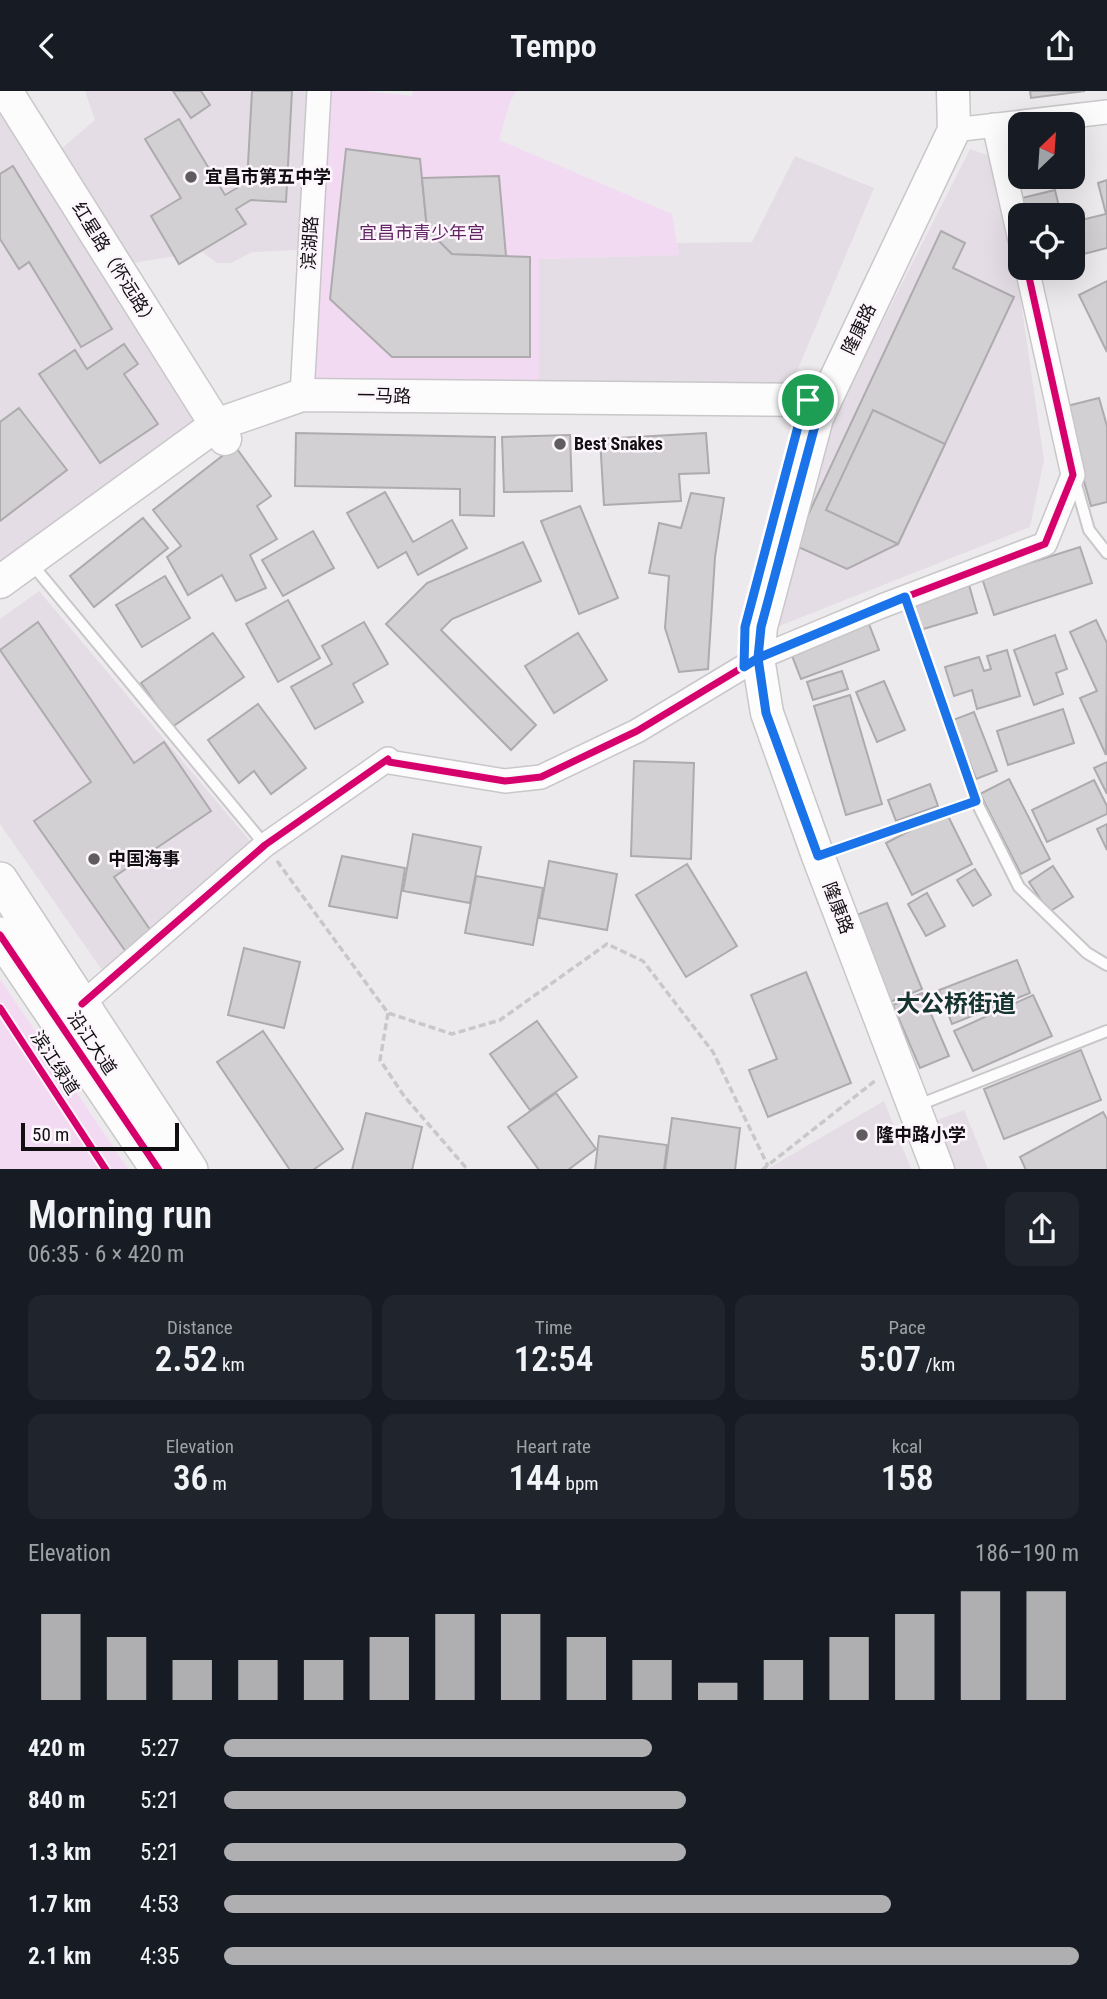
<!DOCTYPE html>
<meta charset="utf-8">
<style>
body{margin:0;font-family:"Roboto Condensed","Noto Sans SC",sans-serif;background:#20242c;color:#f1f3f6;height:100vh;display:flex;flex-direction:column;font-size:26px;white-space:nowrap}
*{box-sizing:border-box;margin:0}
p{font-size:23px;color:#9ea1a6}
.icon{flex:none;width:38px;height:38px;fill:none;stroke:currentColor;stroke-width:2;stroke-linecap:round;stroke-linejoin:round}
.map{position:relative;height:1078px;overflow:hidden}
.drawer{display:flex;flex-direction:column;background:#171b24;flex:1}
.drawer>*{flex:none}
.needle{width:46px;rotate:25deg}
.controls{position:absolute;left:1008px;top:21px;display:grid;gap:14px}
.controls a{display:grid;place-items:center;width:77px;height:77px;border-radius:14px;background:#171b24;box-shadow:0 7px 28px #0002;font-size:35px}
.scale{position:absolute;left:21px;bottom:18px;width:158px;box-sizing:border-box;padding-left:7px;border:4px solid #110f11;border-top:0;font-size:19px;line-height:24px;white-space:nowrap;color:#110f11;-webkit-text-stroke:5px #fcf6fc;paint-order:stroke}
.pin{position:absolute;display:grid;place-items:center;width:60px;height:60px;color:#fff;margin:-30px;border:4px solid #fff;border-radius:50%;box-shadow:0 2px 7px #0007}
.round{display:grid;place-items:center;flex:none;width:74px;height:74px;border-radius:14px;background:#20242c}
.summary{display:flex;align-items:center;justify-content:space-between;height:119px;padding:0 28px}
h1{font-size:38px;font-weight:600;line-height:52px}
.stats{display:grid;grid-template-columns:repeat(3,1fr);gap:10px;height:119px;padding:7px 28px}
.stats div{display:grid;align-content:center;border-radius:14px;background:#20242c;text-align:center}
.stats b{font-size:35px;font-weight:600}
.stats small{font-size:19px;font-weight:400}
.stats p{font-size:19px}
.chart{height:196px;padding:14px 28px}
.chart p{display:flex;justify-content:space-between}
.chart svg{width:100%;height:126px;margin-top:7px;stroke:#afafb2;stroke-width:6}
ul{padding:0 28px;list-style:none;font-size:23px}
li{display:grid;grid-template-columns:112px 84px 1fr;align-items:center;height:52px}
li i{height:18px;border-radius:9px;background:#afafb2}
header{display:flex;justify-content:space-between;align-items:center;height:91px;padding:0 28px;background:#171b24;font-size:32px;font-weight:600}
.map>svg:first-child{display:block}
</style>
<header><svg class="icon" aria-label="back" viewBox="0 0 24 24"><path d="M15 5l-7 7 7 7"/></svg>Tempo<svg class="icon" aria-label="share" viewBox="0 0 24 24"><path d="M12 15V3M7 8l5-5 5 5M5 13v7h14v-7"/></svg></header>
<div class="map">
<svg width="1107" height="1079" viewBox="0 0 1107 1079">
<rect width="100%" height="100%" fill="#edeaed"/>
<g fill="#e5dde5">
<polygon points="85,0 307,0 300,159 252,161 231,172 217,172 202,161 132,172 61,58 95,29"/>
<polygon points="0,13 199,329 0,473"/>
<polygon points="970,58 990,65 1012,149 1044,369 1030,436 769,539 785,475 837,321"/>
<polygon points="795,65 874,97 790,297 539,294 539,168 679,164 677,152 752,151"/>
<polygon points="39,500 250,750 102,879 0,733 0,528"/>
<polygon points="884,1010 911,1078 767,1078"/>
<polygon points="964,1019 988,1078 952,1078 933,1031"/>
</g>
<g fill="#f2daf2">
<polygon points="307,0 365,0 412,5 413,0 516,0 510,11 499,49 672,123 679,164 539,168 539,294 293,294"/>
<polygon points="0,888 128,1078 0,1078"/>
</g>
<g fill="#d2d0d2" stroke="#adabad" stroke-width="2">
<polygon points="173,0 201,0 210,14 191,27"/>
<polygon points="252,0 292,0 286,111 251,109 236,118 246,133 179,173 151,125 181,107 145,48 179,28 225,104 247,91"/>
<polygon points="1030,0 1085,0 1031,7"/>
<polygon points="346,58 420,68 427,138 452,163 530,166 530,266 392,266 330,208"/>
<polygon points="13,75 112,238 81,256 29,171 19,178 0,148 0,83"/>
<polygon points="499,85 506,165 452,163 427,138 422,87"/>
<polygon points="1107,89 1107,157 1076,165 1073,150 1073,131 1106,123 1098,92"/>
<polygon points="1055,99 1061,124 1022,124 1018,108"/>
<polygon points="941,140 965,152 953,177 1014,206 898,453 847,478 794,454"/>
<polygon points="1107,190 1107,261 1079,204"/>
<polygon points="124,253 138,273 124,283 158,333 100,372 39,283 75,259 87,278"/>
<polygon points="1099,307 1107,335 1107,411 1091,415 1063,316"/>
<polygon points="19,317 67,379 0,430 0,331"/>
<polygon points="873,319 945,353 898,453 826,419"/>
<polygon points="296,342 495,346 494,425 460,424 460,398 295,395"/>
<polygon points="706,342 709,382 679,383 681,410 604,414 600,348"/>
<polygon points="570,344 572,400 504,401 502,346"/>
<polygon points="235,355 271,405 257,415 277,448 250,464 266,497 236,510 222,484 188,504 167,466 181,455 153,419"/>
<polygon points="385,401 413,451 452,429 467,457 418,484 406,461 378,477 347,422"/>
<polygon points="691,402 724,407 715,466 708,578 679,581 665,537 669,485 649,482 659,432 681,437"/>
<polygon points="580,415 618,507 579,523 541,430"/>
<polygon points="143,427 168,457 94,516 70,485"/>
<polygon points="313,440 334,477 283,505 262,469"/>
<polygon points="523,451 541,490 452,528 441,539 536,634 511,659 386,533 427,492"/>
<polygon points="1080,456 1092,492 994,524 982,487"/>
<polygon points="165,485 190,527 142,556 116,514"/>
<polygon points="969,494 977,522 920,539 912,511"/>
<polygon points="288,509 320,567 278,591 246,533"/>
<polygon points="867,528 879,559 801,588 789,557"/>
<polygon points="1096,529 1107,552 1106,664 1080,607 1097,600 1070,541"/>
<polygon points="38,531 134,672 164,651 211,720 114,786 153,843 126,861 34,730 91,691 0,559"/>
<polygon points="364,531 388,573 353,593 363,611 315,638 291,596 332,573 322,555"/>
<polygon points="213,542 244,586 172,636 141,592"/>
<polygon points="578,542 607,589 554,622 525,575"/>
<polygon points="1055,544 1067,578 1056,582 1063,603 1034,614 1014,559"/>
<polygon points="1007,559 1020,605 977,618 972,599 954,605 945,576 979,566 984,580 991,578 987,565"/>
<polygon points="842,580 848,598 813,609 807,591"/>
<polygon points="884,590 905,639 877,651 856,601"/>
<polygon points="850,604 882,713 846,724 814,615"/>
<polygon points="258,613 306,677 271,703 254,680 239,692 208,649"/>
<polygon points="1063,618 1074,652 1008,674 997,640"/>
<polygon points="974,621 997,680 976,688 953,629"/>
<polygon points="634,670 694,672 691,768 631,765"/>
<polygon points="1107,671 1107,703 1094,677"/>
<polygon points="1009,688 1050,768 1021,783 980,703"/>
<polygon points="1094,689 1107,715 1107,723 1047,751 1032,719"/>
<polygon points="930,693 938,715 896,730 888,709"/>
<polygon points="946,721 972,773 912,804 886,752"/>
<polygon points="1107,733 1107,759 1097,738"/>
<polygon points="413,743 481,756 470,812 403,800"/>
<polygon points="342,765 405,777 397,827 329,815"/>
<polygon points="549,770 617,783 607,839 539,827"/>
<polygon points="687,773 737,855 686,886 636,804"/>
<polygon points="1053,775 1073,806 1049,821 1029,791"/>
<polygon points="975,778 991,804 973,815 957,789"/>
<polygon points="476,785 543,797 533,854 465,842"/>
<polygon points="927,802 945,835 926,845 908,813"/>
<polygon points="887,812 922,898 890,911 854,825"/>
<polygon points="244,857 300,871 284,937 228,924"/>
<polygon points="1017,869 1030,902 952,933 939,899"/>
<polygon points="806,881 851,992 768,1026 749,979 777,968 751,904"/>
<polygon points="922,902 949,965 920,977 893,914"/>
<polygon points="1033,904 1052,945 973,980 954,940"/>
<polygon points="537,930 577,986 530,1019 490,963"/>
<polygon points="263,940 343,1058 313,1079 290,1079 217,971"/>
<polygon points="1081,959 1101,1009 1004,1048 984,998"/>
<polygon points="556,1002 596,1058 568,1079 539,1079 508,1036"/>
<polygon points="1103,1021 1107,1028 1107,1079 1026,1079 1020,1066"/>
<polygon points="366,1022 422,1036 412,1079 352,1079"/>
<polygon points="672,1027 740,1037 735,1079 665,1079"/>
<polygon points="599,1045 667,1054 664,1079 595,1079"/>
</g>
<g fill="none" stroke-linecap="round" stroke-linejoin="round">
<defs>
<g id="lane">
<polyline points="1075,390 1089,439 1107,462"/>
<polyline points="31,472 265,754"/>
<polyline points="905,506 976,710 1019,796 1087,862 1107,874"/>
<polyline points="821,764 976,710"/>
<polyline points="916,1015 1107,940"/>
</g>
<g id="street">
<polyline points="994,34 1020,149"/>
<polyline points="954,39 1107,21"/>
<polyline points="302,304 319,0"/>
<polyline points="82,913 265,754 388,668 389,671 505,690 541,686 637,640 758,567 882,515 1045,453 1073,384 1027,177"/>
</g>
<g id="secondary">
<polyline points="6,0 225,348"/>
<polyline points="0,491 216,334 302,304 825,309"/>
<polyline points="938,1079 818,765 767,622 758,567 761,536 817,327 954,39 953,0"/>
</g>
<g id="primary">
<polyline points="0,789 190,1079"/>
<polyline points="0,844 159,1079"/>
</g>
</defs>
<use href="#lane" stroke="#c9c7c9" stroke-width="14"/>
<use href="#street" stroke="#c9c7c9" stroke-width="26"/>
<use href="#secondary" stroke="#c9c7c9" stroke-width="35"/>
<use href="#primary" stroke="#c9c7c9" stroke-width="38"/>
<g stroke="#c9c8c9" stroke-width="3.5" stroke-dasharray="7 3.5" stroke-linecap="butt">
<polyline points="277,770 388,922 452,943 500,929 607,853 643,870 713,961 768,1075"/>
<polyline points="388,922 380,969 404,1005 468,1079"/>
<polyline points="762,1079 876,989"/>
</g>
<use href="#lane" stroke="#fcfcfc" stroke-width="10"/>
<use href="#street" stroke="#fcfcfc" stroke-width="23"/>
<use href="#secondary" stroke="#fcfcfc" stroke-width="32"/>
<use href="#primary" stroke="#fcfcfc" stroke-width="35"/>
<defs>
<g id="cycleway">
<polyline points="0,844 159,1079"/>
<polyline points="82,913 265,754 388,668 389,671 505,690 541,686 637,640 758,567 882,515 1045,453 1073,384 1027,177"/>
<polyline points="0,917 106,1079"/>
</g>
</defs>
<use href="#cycleway" stroke="#fcf6fc" stroke-width="11"/>
<use href="#cycleway" stroke="#d6006c" stroke-width="7"/>
</g>
<g fill="none" stroke-linecap="round" stroke-linejoin="round">
<defs>
<polyline id="route" points="808,309 800,328 745,536 744,576 758,567 905,506 976,710 818,765 766,622 758,567 761,536 817,327 825,309 808,309"/>
</defs>
<use href="#route" stroke="#fff" stroke-width="14"/>
<use href="#route" stroke="#1a73e8" stroke-width="9"/>
</g>
<g fill="#5e5c5e" stroke="#fcf6fc" stroke-width="2.5">
<circle cx="191" cy="86" r="7"/>
<circle cx="560" cy="353" r="7"/>
<circle cx="94" cy="768" r="7"/>
<circle cx="862" cy="1044" r="7"/>
</g>
<g text-anchor="middle" stroke-width="5" stroke-linejoin="round" paint-order="stroke">
<g font-size="18" font-weight="bold" fill="#110f11" stroke="#fcf6fc" text-anchor="start">
<text x="205" y="92">宜昌市第五中学</text>
<text x="574" y="359">Best Snakes</text>
<text x="108" y="774">中国海事</text>
<text x="876" y="1050">隆中路小学</text>
</g>
<g font-size="18" fill="#632465" stroke="#fcf6fc">
<text x="422" y="148">宜昌市青少年宫</text>
</g>
<g font-size="18" fill="#110f11" stroke="#fcf6fc">
<text transform="translate(310 152) rotate(-87)" y="6">滨湖路</text>
<text transform="translate(115 174) rotate(58)" y="6">红星路（怀远路）</text>
<text transform="translate(859 238) rotate(-64)" y="6">隆康路</text>
<text transform="translate(384 305) rotate(1)" y="6">一马路</text>
<text transform="translate(838 817) rotate(69)" y="6">隆康路</text>
<text transform="translate(92 952) rotate(56)" y="6">沿江大道</text>
<text transform="translate(55 972) rotate(57)" y="6">滨江绿道</text>
</g>
<g font-size="24" font-weight="bold" fill="#15342d" stroke="#fcf6fc">
<text x="956" y="921">大公桥街道</text>
</g>
</g>
</svg>
<div class="controls">
<a><svg class="needle" viewBox="-14 -14 28 28"><path d="M0-13l5 13h-10z" fill="#e53935"/><path d="M0 13l5-13h-10z" fill="#9ea1a6"/></svg></a>
<a><svg class="icon" aria-label="locate" viewBox="0 0 24 24"><circle cx="12" cy="12" r="6"/><path d="M12 2v4M12 18v4M2 12h4M18 12h4"/></svg></a>
</div>
<div class="scale">50 m</div>
<div class="pin" style="left:808px;top:309px;background:#1e9e55"><svg class="icon" aria-label="arrive" viewBox="0 0 24 24"><path d="M6 21V4h12l-3 4 3 4H6"/></svg></div>
</div>
<section class="drawer">
<div class="summary"><div><h1>Morning run</h1><p>06:35 · 6 × 420 m</p></div><a class="round"><svg class="icon" aria-label="share" viewBox="0 0 24 24"><path d="M12 15V3M7 8l5-5 5 5M5 13v7h14v-7"/></svg></a></div>
<div class="stats">
<div><p>Distance</p><b>2.52<small> km</small></b></div>
<div><p>Time</p><b>12:54</b></div>
<div><p>Pace</p><b>5:07<small> /km</small></b></div>
</div>
<div class="stats">
<div><p>Elevation</p><b>36<small> m</small></b></div>
<div><p>Heart rate</p><b>144<small> bpm</small></b></div>
<div><p>kcal</p><b>158</b></div>
</div>
<div class="chart"><p><span>Elevation</span>186–190 m</p>
<svg viewBox="0 0 160 44" preserveAspectRatio="none"><path d="M5 44V14M15 44V22M25 44V30M35 44V30M45 44V30M55 44V22M65 44V14M75 44V14M85 44V22M95 44V30M105 44V38M115 44V30M125 44V22M135 44V14M145 44V6M155 44V6"/></svg>
</div>
<ul>
<li><b>420 m</b>5:27<i style="width:50%"></i></li>
<li><b>840 m</b>5:21<i style="width:54%"></i></li>
<li><b>1.3 km</b>5:21<i style="width:54%"></i></li>
<li><b>1.7 km</b>4:53<i style="width:78%"></i></li>
<li><b>2.1 km</b>4:35<i style="width:100%"></i></li>
</ul>
</section>
